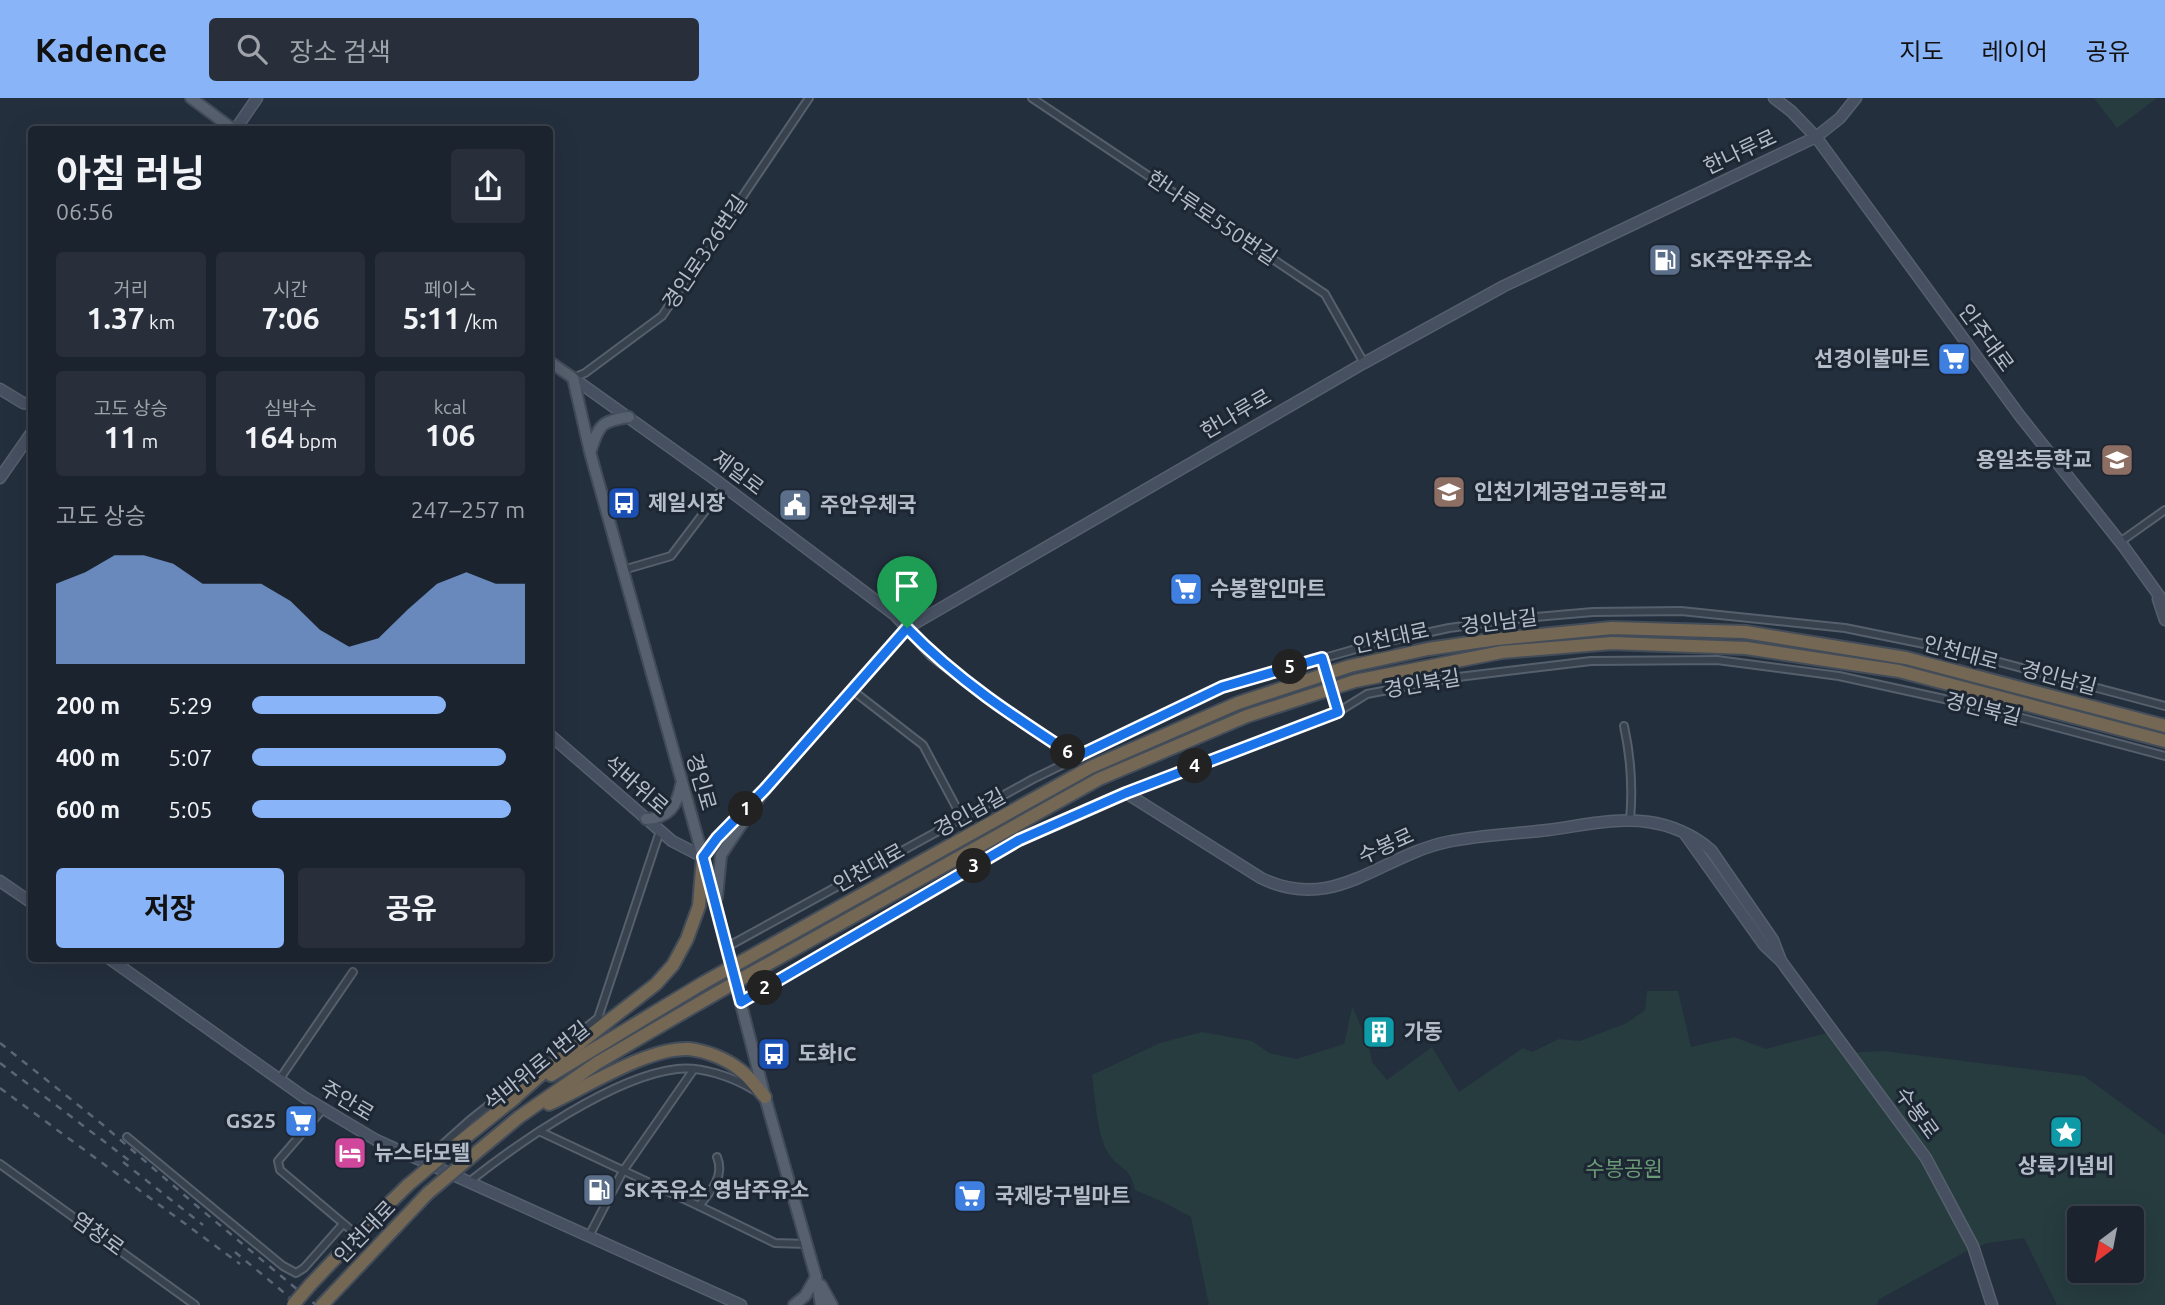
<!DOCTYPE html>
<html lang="ko">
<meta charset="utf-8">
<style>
body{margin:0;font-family:Ubuntu,"Noto Sans KR",sans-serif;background:#282f3a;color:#f1f3f6;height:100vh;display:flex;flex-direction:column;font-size:26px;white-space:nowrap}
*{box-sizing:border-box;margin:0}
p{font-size:23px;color:#a0a4aa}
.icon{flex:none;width:38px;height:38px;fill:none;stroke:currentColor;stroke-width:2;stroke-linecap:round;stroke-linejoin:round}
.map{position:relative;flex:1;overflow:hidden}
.panel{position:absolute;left:28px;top:28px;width:525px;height:836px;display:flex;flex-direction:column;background:#1b232e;border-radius:7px;box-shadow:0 7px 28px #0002,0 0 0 2px #39404a}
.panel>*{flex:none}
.needle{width:46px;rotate:212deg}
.buttons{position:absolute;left:2067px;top:1108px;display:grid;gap:14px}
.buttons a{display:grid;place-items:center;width:77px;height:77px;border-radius:7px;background:#1b232e;box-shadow:0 7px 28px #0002,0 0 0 2px #39404a;font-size:35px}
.pin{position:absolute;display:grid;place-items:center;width:60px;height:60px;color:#fff;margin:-72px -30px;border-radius:50% 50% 50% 0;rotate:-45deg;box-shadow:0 0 7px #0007}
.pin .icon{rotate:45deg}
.km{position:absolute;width:35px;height:35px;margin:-18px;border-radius:50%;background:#222;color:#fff;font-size:19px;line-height:35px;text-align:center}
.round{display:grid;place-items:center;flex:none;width:74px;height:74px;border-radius:7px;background:#282f3a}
.head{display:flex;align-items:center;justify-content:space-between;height:119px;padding:0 28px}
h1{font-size:38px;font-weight:700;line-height:52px}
.stats{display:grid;grid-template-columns:repeat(3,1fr);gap:10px;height:119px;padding:7px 28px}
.stats div{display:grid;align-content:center;border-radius:7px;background:#282f3a;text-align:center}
.stats b{font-size:30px;font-weight:700}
.stats small{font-size:19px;font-weight:400}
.stats p{font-size:19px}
.chart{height:196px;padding:14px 28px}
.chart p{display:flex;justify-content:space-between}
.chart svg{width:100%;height:126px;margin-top:7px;fill:#8ab4f8;opacity:.7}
.cta{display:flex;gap:14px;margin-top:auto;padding:14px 28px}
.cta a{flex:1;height:80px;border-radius:7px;background:#8ab4f8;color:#111;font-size:28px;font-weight:700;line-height:80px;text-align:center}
.cta a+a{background:#282f3a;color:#f1f3f6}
ul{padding:0 28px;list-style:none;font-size:23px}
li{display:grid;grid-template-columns:112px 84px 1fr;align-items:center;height:52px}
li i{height:18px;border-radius:9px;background:#8ab4f8}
header{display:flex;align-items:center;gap:42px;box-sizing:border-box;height:98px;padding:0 35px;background:#8ab4f8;color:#111}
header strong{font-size:33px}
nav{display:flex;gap:38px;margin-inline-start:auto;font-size:24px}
.search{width:490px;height:63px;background:#282f3a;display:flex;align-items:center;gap:18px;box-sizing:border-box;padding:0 24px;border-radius:7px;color:#a0a4aa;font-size:26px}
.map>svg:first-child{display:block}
</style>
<header>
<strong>Kadence</strong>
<div class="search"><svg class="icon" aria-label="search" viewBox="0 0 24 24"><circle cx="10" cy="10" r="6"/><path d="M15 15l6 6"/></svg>장소 검색</div>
<nav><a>지도</a><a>레이어</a><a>공유</a></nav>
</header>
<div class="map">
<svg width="2165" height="1207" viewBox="0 0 2165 1207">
<rect width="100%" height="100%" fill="#242f3e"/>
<g fill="#263c3f" fill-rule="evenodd">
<polygon points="2094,0 2157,0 2117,30"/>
<path d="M1647 893H1678L1691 949 1734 939 1766 951 1827 935 1843 955 1883 953 2084 978 2165 1037V1207H2057L2024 1140 1988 1145 1965 1154 1878 1202 1877 1207H1209L1191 1119 1163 1104 1135 1092C1131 1068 1116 1070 1107 1053 1097 1034 1095 1000 1092 977L1160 945 1202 934 1252 943 1269 955 1296 961 1344 946 1352 910H1353L1368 944 1372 964 1387 982 1432 949 1459 994 1523 950 1532 954 1559 941 1580 943 1627 925 1645 912ZM2079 1120H2132V1172H2079Z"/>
</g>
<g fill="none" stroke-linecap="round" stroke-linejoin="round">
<defs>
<g id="street">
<polyline points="1032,0 1325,196 1364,265"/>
<polyline points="573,280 585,275 662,218 809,0"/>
<polyline points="2120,444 2165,412"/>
<polyline points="623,472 671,458 724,388"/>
<polyline points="852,592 923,647 962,720"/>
<path d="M1624 628C1631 660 1633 689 1630 722"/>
<polyline points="727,849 1033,681 1222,589 1370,547 1449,530 1523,520 1593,514 1681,513 1845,530 1954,552 2165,608"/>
<polyline points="741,904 1019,742 1126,695 1338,614 1367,596 1450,580 1591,563 1717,562 1839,578 1981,609 2165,658"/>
<polyline points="279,982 353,874"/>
<polyline points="323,1011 278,1063 280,1072 357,1137"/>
<path d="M541 1034 699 1108C711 1093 725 1078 717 1059"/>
<polyline points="127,1039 221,1117 283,1168 296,1175 304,1170 343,1126"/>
<polyline points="423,1064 470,1022 598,920 660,733"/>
<polyline points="0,1066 195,1207"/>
<path d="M469 1084C518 1045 614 978 677 971 701 968 733 979 754 992"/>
<polyline points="699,1108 775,1145 807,1146"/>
<polyline points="589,1138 623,1073 694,971"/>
</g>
<g id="secondary">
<polyline points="1774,0 1791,13 1816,39 2020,318 2124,449 2165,506"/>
<polyline points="235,32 257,0"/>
<polyline points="573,280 713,380 895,517 932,557 997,607 1076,659"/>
<polyline points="0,291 23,305 32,306"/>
<polyline points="0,380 32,334"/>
<polyline points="2158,501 2165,522"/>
<polyline points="550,637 672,743 703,759 717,740 765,691 907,530 1364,265 1504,188 1816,39 1840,20 1856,0"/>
<path d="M1126 695 1261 780C1334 816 1380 758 1447 744 1480 737 1515 736 1548 732 1580 728 1616 719 1649 724 1671 727 1694 737 1711 752L1773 842 1781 863"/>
<polyline points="1685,736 1764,847 1781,863 1926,1060 1973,1148 1992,1207"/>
<polyline points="0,783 32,805"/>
<polyline points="110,861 304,999 376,1042 741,1207"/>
</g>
<g id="primary">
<polyline points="191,0 234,32"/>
<polyline points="550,264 573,280 590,354 703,759 765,999 816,1179 821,1207"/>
<path d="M591 352C599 326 602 323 629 319"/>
<path d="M646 721C669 720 677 708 681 687"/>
<polyline points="717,799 721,757 765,691"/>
<polyline points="821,1187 832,1207"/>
<polyline points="794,1207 805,1198 816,1179"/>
</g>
<g id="highway">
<polyline points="746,861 1091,669 1238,605 1350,568 1428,551 1497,541 1612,530 1745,534 1906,560 2165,628"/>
<polyline points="750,876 1099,681 1247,618 1355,583 1502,554 1612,545 1746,550 1899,573 2165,643"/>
<polyline points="551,977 703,885"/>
<polyline points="509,1005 552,967 656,886 673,867 687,841 699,808 703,759"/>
<path d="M549 1006C587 989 648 949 689 951 707 953 726 961 739 971 749 978 757 990 765 999"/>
<polyline points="446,1055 515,1000"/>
<polyline points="465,1064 519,1019 597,965 708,900"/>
<polyline points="311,1186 366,1128 408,1087"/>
<polyline points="322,1207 428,1095"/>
</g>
</defs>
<use href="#street" stroke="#565f6c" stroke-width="10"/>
<use href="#secondary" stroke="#565f6c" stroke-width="13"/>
<use href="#primary" stroke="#414a57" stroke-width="14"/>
<use href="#highway" stroke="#434c59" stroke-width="16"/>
<use href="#street" stroke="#38414e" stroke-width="6"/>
<use href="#secondary" stroke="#465061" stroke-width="10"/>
<use href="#primary" stroke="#56606e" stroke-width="10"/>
<use href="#highway" stroke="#746855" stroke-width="12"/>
<g stroke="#5a6575" stroke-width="2.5" stroke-dasharray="7 7" stroke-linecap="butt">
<polyline points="0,945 102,1026 198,1109 316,1207"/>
<polyline points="0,965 134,1066"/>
<polyline points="0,990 240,1166"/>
<polyline points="123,1064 203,1127"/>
<polyline points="235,1154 299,1207"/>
</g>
<defs>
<polyline id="street-bridge" points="1324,567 1336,606"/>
<g id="highway-bridge">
<polyline points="703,885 746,861"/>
<polyline points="708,900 750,876"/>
<polyline points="408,1087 446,1055"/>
<polyline points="428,1095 465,1064"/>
<polyline points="293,1207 311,1186"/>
</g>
</defs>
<use href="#street-bridge" stroke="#565f6c" stroke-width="10" stroke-linecap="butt"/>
<use href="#highway-bridge" stroke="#434c59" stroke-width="16" stroke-linecap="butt"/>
<use href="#street-bridge" stroke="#38414e" stroke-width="6"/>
<use href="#highway-bridge" stroke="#746855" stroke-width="12"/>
</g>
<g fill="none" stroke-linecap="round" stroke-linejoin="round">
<defs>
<path id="route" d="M907 530C957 582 1016 620 1076 659L1222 589 1322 560 1338 614 1126 695 1019 742 741 904 703 759 717 740 765 691Z"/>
</defs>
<use href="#route" stroke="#fff" stroke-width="14"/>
<use href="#route" stroke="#1a73e8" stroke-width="9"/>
</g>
<defs>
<symbol id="fuel-square" viewBox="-11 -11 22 22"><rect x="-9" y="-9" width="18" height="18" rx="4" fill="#5c6f8a" stroke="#1d2633"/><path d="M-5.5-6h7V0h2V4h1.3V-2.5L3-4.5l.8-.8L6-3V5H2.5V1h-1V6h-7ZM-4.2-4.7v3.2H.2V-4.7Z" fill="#fff"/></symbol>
<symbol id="supermarket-square" viewBox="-11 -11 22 22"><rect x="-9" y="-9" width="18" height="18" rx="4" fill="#3f7fe0" stroke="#1d2633"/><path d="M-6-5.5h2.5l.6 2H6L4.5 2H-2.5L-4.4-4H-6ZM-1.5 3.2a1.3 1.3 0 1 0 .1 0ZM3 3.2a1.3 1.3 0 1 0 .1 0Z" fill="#fff"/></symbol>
<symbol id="school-square" viewBox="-11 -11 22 22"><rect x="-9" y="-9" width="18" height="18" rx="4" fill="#8d6e63" stroke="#1d2633"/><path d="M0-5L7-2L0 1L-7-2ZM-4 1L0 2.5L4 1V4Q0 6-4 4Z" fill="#fff"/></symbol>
<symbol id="bus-square" viewBox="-11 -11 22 22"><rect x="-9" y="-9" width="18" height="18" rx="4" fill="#1a4fb4" stroke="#1d2633"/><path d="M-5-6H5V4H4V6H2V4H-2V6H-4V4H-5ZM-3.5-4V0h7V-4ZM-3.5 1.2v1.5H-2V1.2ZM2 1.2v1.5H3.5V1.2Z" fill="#fff"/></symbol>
<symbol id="civic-square" viewBox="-11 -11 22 22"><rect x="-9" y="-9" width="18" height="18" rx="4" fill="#5c6f8a" stroke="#1d2633"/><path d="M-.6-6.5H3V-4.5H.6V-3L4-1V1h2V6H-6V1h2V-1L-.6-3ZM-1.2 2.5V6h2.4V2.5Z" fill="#fff"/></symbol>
<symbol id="building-square" viewBox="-11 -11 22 22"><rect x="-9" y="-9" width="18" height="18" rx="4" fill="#0f9aa8" stroke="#1d2633"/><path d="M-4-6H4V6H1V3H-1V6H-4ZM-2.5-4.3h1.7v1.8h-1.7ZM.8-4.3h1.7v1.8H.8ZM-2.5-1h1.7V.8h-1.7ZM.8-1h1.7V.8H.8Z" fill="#fff"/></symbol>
<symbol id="sight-square" viewBox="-11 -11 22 22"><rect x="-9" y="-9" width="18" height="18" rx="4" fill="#0f9aa8" stroke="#1d2633"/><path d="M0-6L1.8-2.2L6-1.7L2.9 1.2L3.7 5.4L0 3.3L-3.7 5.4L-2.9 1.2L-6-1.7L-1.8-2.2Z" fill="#fff"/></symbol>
<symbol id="hotel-square" viewBox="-11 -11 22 22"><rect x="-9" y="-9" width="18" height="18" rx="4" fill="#d1479c" stroke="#1d2633"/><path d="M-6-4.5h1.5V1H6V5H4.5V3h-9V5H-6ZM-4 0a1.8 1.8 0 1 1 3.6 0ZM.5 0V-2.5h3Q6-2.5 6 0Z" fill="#fff"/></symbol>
</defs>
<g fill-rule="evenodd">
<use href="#fuel-square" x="1646" y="143" width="38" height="38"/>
<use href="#supermarket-square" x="1935" y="242" width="38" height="38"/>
<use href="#school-square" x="2098" y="343" width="38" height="38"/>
<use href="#school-square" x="1430" y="375" width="38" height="38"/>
<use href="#bus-square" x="605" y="386" width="38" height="38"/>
<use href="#civic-square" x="776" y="388" width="38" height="38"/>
<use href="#supermarket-square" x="1167" y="472" width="38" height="38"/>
<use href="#building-square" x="1360" y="915" width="38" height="38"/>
<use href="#bus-square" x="755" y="937" width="38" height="38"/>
<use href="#supermarket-square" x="282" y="1004" width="38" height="38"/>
<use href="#sight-square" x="2047" y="1015" width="38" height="38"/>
<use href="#hotel-square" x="331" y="1036" width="38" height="38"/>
<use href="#fuel-square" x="580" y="1073" width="38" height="38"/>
<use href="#supermarket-square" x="951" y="1079" width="38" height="38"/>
</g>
<g text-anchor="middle" stroke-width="6" stroke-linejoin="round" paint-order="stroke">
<g font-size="21" fill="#b4bcc9" stroke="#1d2633">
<text transform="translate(1740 54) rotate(-25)" y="7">한나루로</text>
<text transform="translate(1212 120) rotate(34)" y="7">한나루로550번길</text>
<text transform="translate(705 154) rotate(-56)" y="7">경인로326번길</text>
<text transform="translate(1986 240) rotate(54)" y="7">인주대로</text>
<text transform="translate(1236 316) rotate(-30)" y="7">한나루로</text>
<text transform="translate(738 375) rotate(37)" y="7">제일로</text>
<text transform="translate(1499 524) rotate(-7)" y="7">경인남길</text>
<text transform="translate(1391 540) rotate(-12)" y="7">인천대로</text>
<text transform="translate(1961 555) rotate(15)" y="7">인천대로</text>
<text transform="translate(2059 580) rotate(15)" y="7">경인남길</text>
<text transform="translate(1422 586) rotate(-10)" y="7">경인북길</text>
<text transform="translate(1983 611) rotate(14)" y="7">경인북길</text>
<text transform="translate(701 684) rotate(74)" y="7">경인로</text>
<text transform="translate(636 687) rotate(41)" y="7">석바위로</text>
<text transform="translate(970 715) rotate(-29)" y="7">경인남길</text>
<text transform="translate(1386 748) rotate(-24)" y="7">수봉로</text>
<text transform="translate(869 770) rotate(-29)" y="7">인천대로</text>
<text transform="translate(537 968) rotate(-39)" y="7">석바위로1번길</text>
<text transform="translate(347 1003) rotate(31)" y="7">주안로</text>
<text transform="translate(1917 1015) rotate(54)" y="7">수봉로</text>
<text transform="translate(365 1134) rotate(-46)" y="7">인천대로</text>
<text transform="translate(98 1136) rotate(36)" y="7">염창로</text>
</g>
<g font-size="21" font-weight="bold" fill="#b4bcc9" stroke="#1d2633" text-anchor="start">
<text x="1690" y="169">SK주안주유소</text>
<text x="1930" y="268" text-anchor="end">선경이불마트</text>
<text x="2092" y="369" text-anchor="end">용일초등학교</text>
<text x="1474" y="401">인천기계공업고등학교</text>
<text x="648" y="412">제일시장</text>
<text x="820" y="414">주안우체국</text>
<text x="1210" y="498">수봉할인마트</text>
<text x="1404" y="941">가동</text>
<text x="798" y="963">도화IC</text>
<text x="276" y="1030" text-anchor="end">GS25</text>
<text x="374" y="1062">뉴스타모텔</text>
<text x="2066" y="1075" text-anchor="middle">상륙기념비</text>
<text x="624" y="1099">SK주유소 영남주유소</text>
<text x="995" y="1105">국제당구빌마트</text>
</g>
<g font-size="21" fill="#6b9a76" stroke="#1d2633">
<text x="1624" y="1078">수봉공원</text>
</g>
</g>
</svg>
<div class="buttons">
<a><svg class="needle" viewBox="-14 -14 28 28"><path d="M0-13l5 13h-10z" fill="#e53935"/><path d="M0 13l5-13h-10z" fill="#a0a4aa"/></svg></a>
</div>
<div class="pin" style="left:907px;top:530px;background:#1e9e55"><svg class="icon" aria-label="arrive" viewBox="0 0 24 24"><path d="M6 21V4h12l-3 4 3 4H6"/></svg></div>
<b class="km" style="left:746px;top:711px">1</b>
<b class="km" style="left:765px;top:890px">2</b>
<b class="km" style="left:974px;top:768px">3</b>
<b class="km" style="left:1195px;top:668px">4</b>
<b class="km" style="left:1290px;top:569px">5</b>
<b class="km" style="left:1068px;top:654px">6</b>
<section class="panel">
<div class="head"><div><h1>아침 러닝</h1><p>06:56</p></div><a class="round"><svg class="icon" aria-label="share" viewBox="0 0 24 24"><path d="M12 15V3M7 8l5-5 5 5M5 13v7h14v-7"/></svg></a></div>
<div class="stats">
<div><p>거리</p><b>1.37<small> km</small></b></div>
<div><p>시간</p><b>7:06</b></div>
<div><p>페이스</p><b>5:11<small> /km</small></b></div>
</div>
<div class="stats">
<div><p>고도 상승</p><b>11<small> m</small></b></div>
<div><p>심박수</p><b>164<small> bpm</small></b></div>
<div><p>kcal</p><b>106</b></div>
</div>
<div class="chart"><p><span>고도 상승</span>247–257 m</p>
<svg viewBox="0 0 160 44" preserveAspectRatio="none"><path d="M0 44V16L10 12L20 6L30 6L40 9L50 16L60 16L70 16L80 22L90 32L100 38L110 35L120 25L130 16L140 12L150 16L160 16V44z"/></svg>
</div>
<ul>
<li><b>200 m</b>5:29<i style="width:71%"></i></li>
<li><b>400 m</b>5:07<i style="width:93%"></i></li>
<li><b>600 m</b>5:05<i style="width:95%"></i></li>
</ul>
<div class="cta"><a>저장</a><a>공유</a></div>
</section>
</div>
